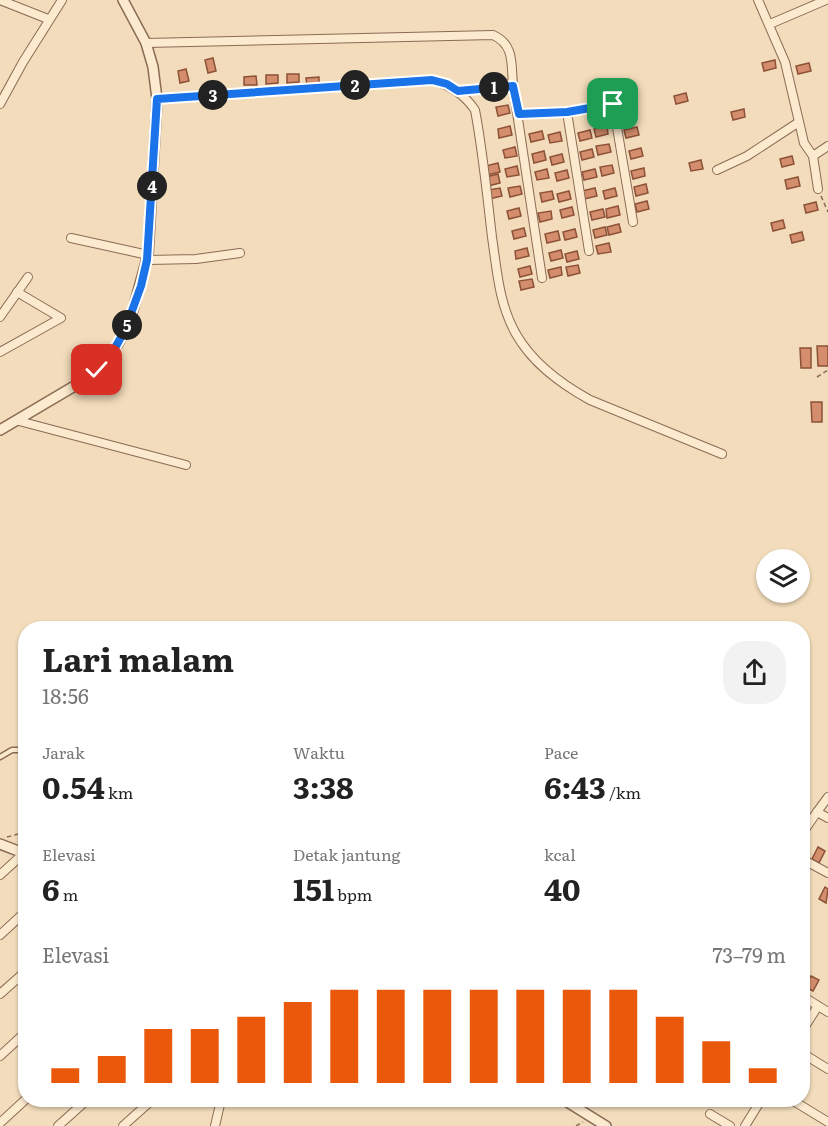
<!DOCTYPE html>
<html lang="id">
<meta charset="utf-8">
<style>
body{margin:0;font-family:Literata,serif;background:#f2f2f2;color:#222;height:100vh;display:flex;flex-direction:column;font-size:22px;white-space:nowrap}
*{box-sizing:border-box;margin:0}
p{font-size:20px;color:#767676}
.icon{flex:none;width:33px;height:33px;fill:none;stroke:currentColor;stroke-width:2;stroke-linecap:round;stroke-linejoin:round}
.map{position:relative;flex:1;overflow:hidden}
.sheet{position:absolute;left:18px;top:621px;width:792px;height:486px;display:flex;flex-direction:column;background:#fff;border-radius:24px;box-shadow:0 2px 4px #0004}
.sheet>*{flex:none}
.tools{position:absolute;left:756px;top:549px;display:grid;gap:12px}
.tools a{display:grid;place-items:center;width:54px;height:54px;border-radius:50%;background:#fff;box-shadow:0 2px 4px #0004;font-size:30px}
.pin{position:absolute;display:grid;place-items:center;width:51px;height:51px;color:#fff;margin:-26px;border-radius:12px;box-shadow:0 3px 9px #0006}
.km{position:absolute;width:30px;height:30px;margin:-15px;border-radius:50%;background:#222;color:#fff;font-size:16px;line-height:30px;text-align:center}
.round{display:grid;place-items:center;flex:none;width:63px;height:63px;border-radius:24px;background:#f2f2f2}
.summary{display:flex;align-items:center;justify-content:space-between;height:102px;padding:0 24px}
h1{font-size:33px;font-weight:700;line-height:45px}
.figures{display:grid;grid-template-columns:repeat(3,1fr);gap:9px;height:102px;padding:6px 24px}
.figures div{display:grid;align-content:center}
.figures b{font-size:30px;font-weight:700}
.figures small{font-size:16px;font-weight:400}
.figures p{font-size:16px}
.chart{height:168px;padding:12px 24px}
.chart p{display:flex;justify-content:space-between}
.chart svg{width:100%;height:108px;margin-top:6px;stroke:#ea580c;stroke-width:6}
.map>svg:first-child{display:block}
</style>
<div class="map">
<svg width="828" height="1126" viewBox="0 0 828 1126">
<rect width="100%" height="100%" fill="#f2dcbb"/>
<g fill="#d48e6d" stroke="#8c5137" stroke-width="1.5">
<polygon points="213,58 216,71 208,73 205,60"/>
<polygon points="775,60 776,68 764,71 762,63"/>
<polygon points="809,63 811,71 798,74 796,66"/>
<polygon points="186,69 189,81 180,83 178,71"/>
<polygon points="287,74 299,74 299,82 287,83"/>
<polygon points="266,75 278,75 278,83 266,84"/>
<polygon points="256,76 257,85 244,85 244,77"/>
<polygon points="319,77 319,86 307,86 306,78"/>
<polygon points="686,93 688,101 676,104 674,96"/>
<polygon points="508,105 510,113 498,116 496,107"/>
<polygon points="635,109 637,118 625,121 623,112"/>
<polygon points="744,109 745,117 733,120 731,112"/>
<polygon points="510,126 512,135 499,138 498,129"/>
<polygon points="607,126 608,134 596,137 594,129"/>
<polygon points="637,127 639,135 626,138 624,130"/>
<polygon points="590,130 592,138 580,141 578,133"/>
<polygon points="542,131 544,139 531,142 529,134"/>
<polygon points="560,132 562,141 550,143 548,135"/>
<polygon points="609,144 611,152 598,155 596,146"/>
<polygon points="515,147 517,156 505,158 503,150"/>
<polygon points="641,148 643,156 631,159 629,151"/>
<polygon points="592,149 594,157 582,160 580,152"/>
<polygon points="544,151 546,160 534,163 532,154"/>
<polygon points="562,154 564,162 552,165 550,157"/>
<polygon points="792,156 794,164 782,167 780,159"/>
<polygon points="701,160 703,169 691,171 689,163"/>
<polygon points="498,163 500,172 487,175 486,166"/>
<polygon points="612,165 614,173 602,176 600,167"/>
<polygon points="517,166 519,175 507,177 505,169"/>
<polygon points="644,168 645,176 633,179 631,171"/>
<polygon points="547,169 549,178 537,180 535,172"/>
<polygon points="595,169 597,177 584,180 582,172"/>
<polygon points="567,170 569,178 557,181 555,173"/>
<polygon points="498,174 500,183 488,186 486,177"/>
<polygon points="798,177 800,186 787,189 785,180"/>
<polygon points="646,184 648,193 636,196 634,187"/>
<polygon points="520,186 522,194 510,197 508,188"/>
<polygon points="500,188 502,196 489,199 488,190"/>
<polygon points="595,188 597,196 584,199 582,191"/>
<polygon points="615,188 617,196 605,199 603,191"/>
<polygon points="552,191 554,199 542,202 540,193"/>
<polygon points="569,191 571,199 559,202 557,194"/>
<polygon points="647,201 649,209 637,212 635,204"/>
<polygon points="816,202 818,210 806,213 804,205"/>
<polygon points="618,206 620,215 607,218 606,209"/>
<polygon points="572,207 574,215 562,218 560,210"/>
<polygon points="519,208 521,216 509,219 507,211"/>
<polygon points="603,209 605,217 592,220 590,212"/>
<polygon points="551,211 552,219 540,222 538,213"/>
<polygon points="783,220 785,228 773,231 771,223"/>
<polygon points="619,224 621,232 609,235 607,227"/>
<polygon points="605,227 607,235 595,238 593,230"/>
<polygon points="524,228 526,236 514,239 512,231"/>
<polygon points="575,229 577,237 565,240 563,232"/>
<polygon points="558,231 560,240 547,243 545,234"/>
<polygon points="802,232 804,240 792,243 790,235"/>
<polygon points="609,243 611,252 598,254 596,246"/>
<polygon points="527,248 529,256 516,259 515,251"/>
<polygon points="561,250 563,258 551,261 549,253"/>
<polygon points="577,251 579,259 567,262 565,254"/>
<polygon points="578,265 580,273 568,276 566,267"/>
<polygon points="530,266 532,274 520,277 518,269"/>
<polygon points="561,267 562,275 550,278 548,270"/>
<polygon points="532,279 534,287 521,290 519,281"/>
<polygon points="817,346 828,346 828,366 818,366"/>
<polygon points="800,348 811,348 811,368 801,368"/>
<polygon points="811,402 822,402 822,422 812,422"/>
<polygon points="818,847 825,851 819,863 812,859"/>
<polygon points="825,887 828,889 826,903 819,899"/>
<polygon points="811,976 819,980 813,991 805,987"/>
</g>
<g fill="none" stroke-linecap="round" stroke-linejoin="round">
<defs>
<polyline id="service" points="0,757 12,750 26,750"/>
<g id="minor">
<polyline points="0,0 48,19"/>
<polyline points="758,0 785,62 804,143 813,156 818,189"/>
<polyline points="770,24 826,0"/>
<path d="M146 43 493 35C515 45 511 64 513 86"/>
<polyline points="458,91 513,86 542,278"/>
<path d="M157 99 432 80C451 86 464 94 475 110 483 152 487 195 492 237 497 271 499 304 516 334 533 364 561 384 590 400L722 454"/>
<polyline points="0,104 23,62 62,0"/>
<polyline points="567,112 613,104 633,222"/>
<polyline points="519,114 567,112 589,251"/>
<polyline points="813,156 828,146"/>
<polyline points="717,170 747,156 799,122"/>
<polyline points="71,238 148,255"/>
<polyline points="148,260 196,259 240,253"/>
<polyline points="0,317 28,277"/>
<polyline points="0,352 61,318 17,292"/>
<polyline points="19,421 186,465"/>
<polyline points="828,797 817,812 828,818"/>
<polyline points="802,834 817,812"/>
<polyline points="802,859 828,873"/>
<polyline points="0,875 24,853"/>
<polyline points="0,935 26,911"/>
<polyline points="0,994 26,971"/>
<polyline points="802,996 828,1012"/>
<polyline points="802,1031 818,1006"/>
<polyline points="802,1053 828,1069"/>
<polyline points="0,1056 26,1032"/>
<polyline points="792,1100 828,1122"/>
<polyline points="710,1114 730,1126"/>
<polyline points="0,1123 26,1099"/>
<polyline points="58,1126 87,1100"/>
<polyline points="123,1126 152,1100"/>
<polyline points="215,1126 221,1100"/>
<polyline points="745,1126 761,1100"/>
</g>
<g id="tertiary">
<polyline points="118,344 131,317 148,255 157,99 153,67 146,43 123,0"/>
<polyline points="0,430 83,381 111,355"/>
<polyline points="0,844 26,854"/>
<polyline points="564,1100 606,1126"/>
</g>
</defs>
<use href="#service" stroke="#8b6b54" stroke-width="7"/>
<use href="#minor" stroke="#8b6b54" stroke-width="10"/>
<use href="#tertiary" stroke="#8b6b54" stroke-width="12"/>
<g stroke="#8b6b54" stroke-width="1.5" stroke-dasharray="4.5 3" stroke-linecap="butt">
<polyline points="821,196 828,212"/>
<polyline points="817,377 828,370"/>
<polyline points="7,837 26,832"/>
<polyline points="576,1126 583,1122"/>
</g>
<use href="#service" stroke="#fceacf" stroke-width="4"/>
<use href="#minor" stroke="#fceacf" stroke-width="8"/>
<use href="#tertiary" stroke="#fceacf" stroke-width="9"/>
</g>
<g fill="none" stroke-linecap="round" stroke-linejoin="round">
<defs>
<polyline id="route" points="97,370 111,355 125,330 141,286 147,260 157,99 432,80 447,84 458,91 513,86 519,114 567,112 613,104"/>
</defs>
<use href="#route" stroke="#fff" stroke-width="12"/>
<use href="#route" stroke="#1a73e8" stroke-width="8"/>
</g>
</svg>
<div class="tools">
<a><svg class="icon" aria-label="layers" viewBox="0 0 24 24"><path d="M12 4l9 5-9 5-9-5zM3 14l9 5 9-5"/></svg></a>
</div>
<div class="pin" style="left:613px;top:104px;background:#1e9e55"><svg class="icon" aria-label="arrive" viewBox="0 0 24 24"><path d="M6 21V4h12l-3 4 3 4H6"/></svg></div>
<div class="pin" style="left:97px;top:370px;background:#d93025"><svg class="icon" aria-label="check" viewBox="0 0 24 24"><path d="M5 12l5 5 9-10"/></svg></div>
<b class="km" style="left:494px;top:87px">1</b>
<b class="km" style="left:355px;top:85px">2</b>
<b class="km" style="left:213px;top:95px">3</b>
<b class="km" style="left:152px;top:186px">4</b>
<b class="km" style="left:127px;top:325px">5</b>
<section class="sheet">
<div class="summary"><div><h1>Lari malam</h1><p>18:56</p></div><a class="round"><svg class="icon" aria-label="share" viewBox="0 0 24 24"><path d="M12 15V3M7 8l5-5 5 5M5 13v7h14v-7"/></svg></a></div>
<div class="figures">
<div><p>Jarak</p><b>0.54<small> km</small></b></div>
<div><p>Waktu</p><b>3:38</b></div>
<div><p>Pace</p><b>6:43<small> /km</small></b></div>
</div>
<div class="figures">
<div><p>Elevasi</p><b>6<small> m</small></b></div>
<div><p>Detak jantung</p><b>151<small> bpm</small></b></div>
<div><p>kcal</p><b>40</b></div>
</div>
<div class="chart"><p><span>Elevasi</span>73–79 m</p>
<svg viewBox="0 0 160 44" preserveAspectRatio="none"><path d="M5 44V38M15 44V33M25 44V22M35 44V22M45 44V17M55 44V11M65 44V6M75 44V6M85 44V6M95 44V6M105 44V6M115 44V6M125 44V6M135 44V17M145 44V27M155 44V38"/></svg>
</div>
</section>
</div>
